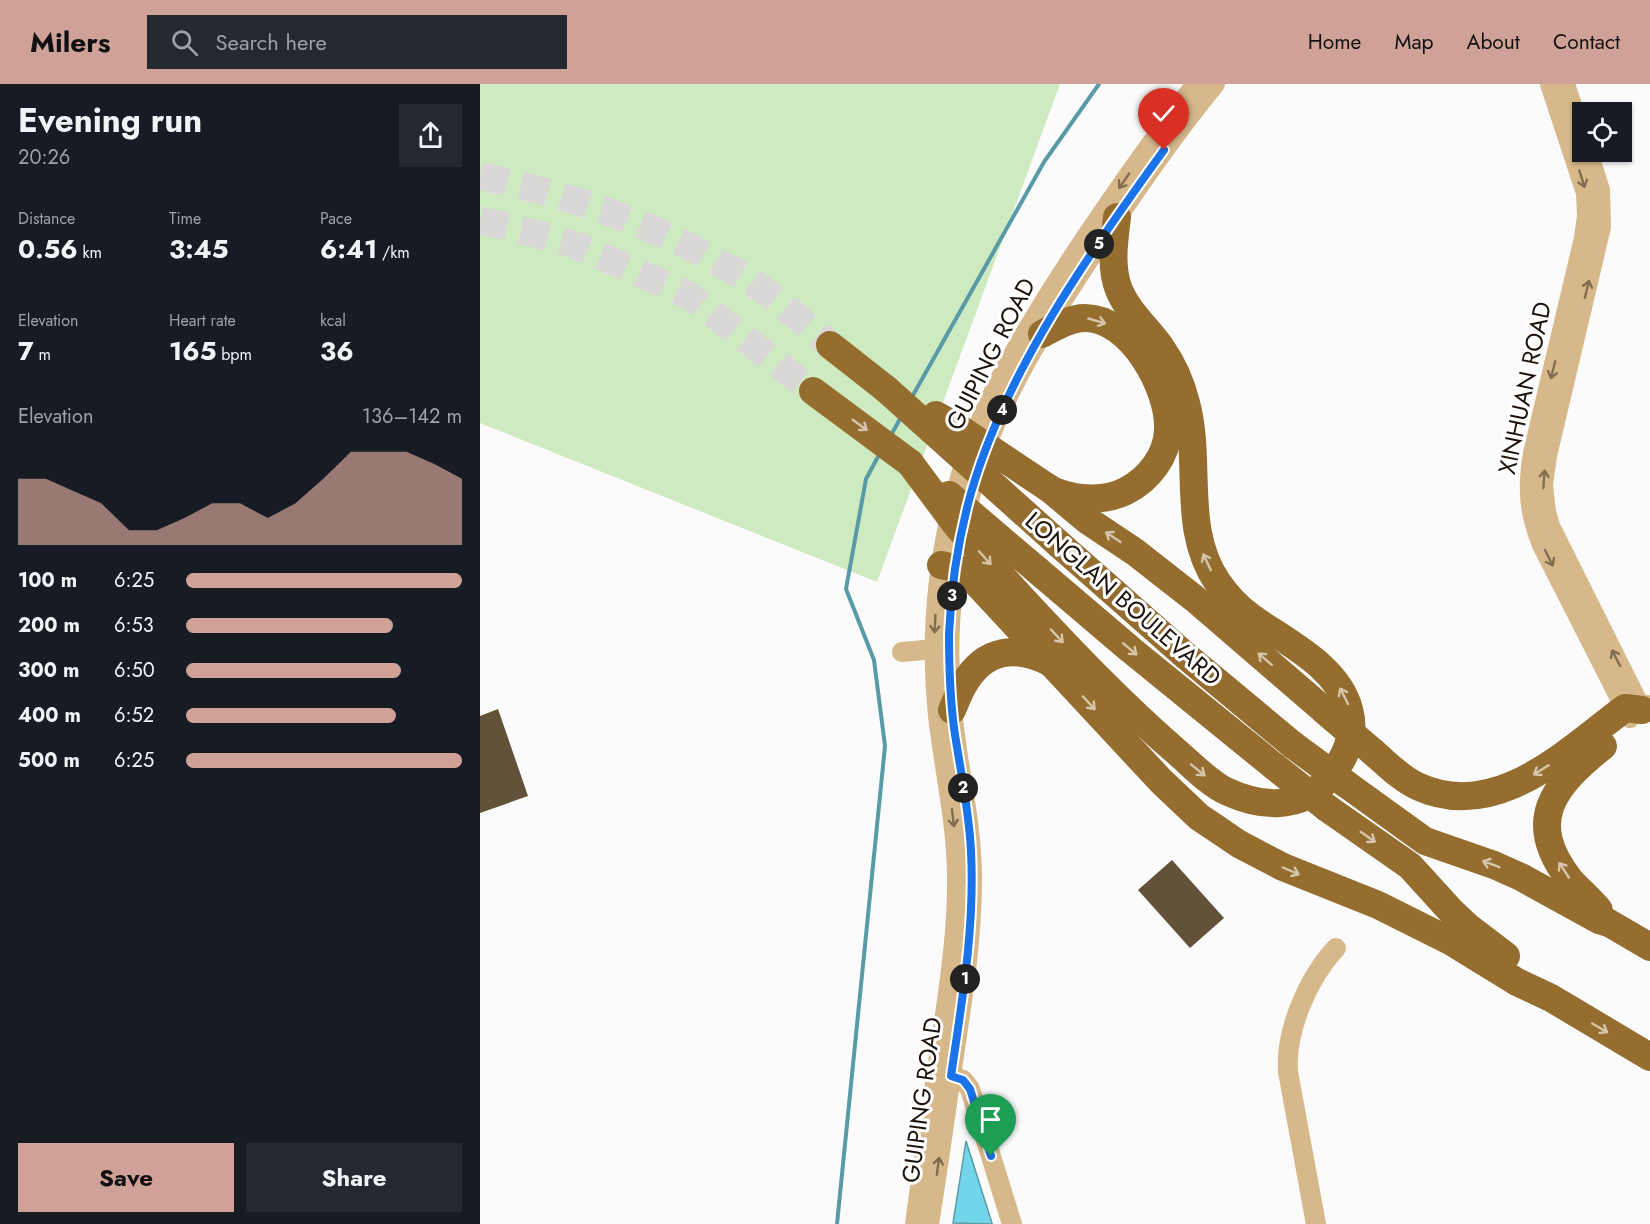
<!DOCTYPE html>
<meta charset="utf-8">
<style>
body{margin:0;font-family:Jost,sans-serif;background:#242831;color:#f1f3f6;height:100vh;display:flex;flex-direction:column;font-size:22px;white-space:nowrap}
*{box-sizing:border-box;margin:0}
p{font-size:20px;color:#9ea1a6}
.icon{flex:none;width:33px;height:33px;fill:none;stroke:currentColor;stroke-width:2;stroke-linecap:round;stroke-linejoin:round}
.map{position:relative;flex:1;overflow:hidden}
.sheet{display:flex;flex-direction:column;background:#171b24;width:480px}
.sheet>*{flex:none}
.tools{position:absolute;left:1092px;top:18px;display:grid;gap:12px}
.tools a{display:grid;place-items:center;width:60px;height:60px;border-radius:0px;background:#171b24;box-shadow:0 2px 4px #0004;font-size:30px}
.pin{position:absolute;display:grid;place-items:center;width:51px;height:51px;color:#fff;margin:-62px -26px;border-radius:50% 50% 50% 0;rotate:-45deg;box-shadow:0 0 6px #0007}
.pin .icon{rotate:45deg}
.km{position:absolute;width:30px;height:30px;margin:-15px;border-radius:50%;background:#222;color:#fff;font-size:16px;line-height:30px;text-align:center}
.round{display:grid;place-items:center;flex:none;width:63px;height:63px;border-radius:0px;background:#242831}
.head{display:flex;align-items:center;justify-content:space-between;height:102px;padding:0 18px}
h1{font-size:33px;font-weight:700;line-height:45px}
.stats{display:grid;grid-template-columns:repeat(3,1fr);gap:9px;height:102px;padding:6px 18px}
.stats div{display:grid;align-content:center}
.stats b{font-size:26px;font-weight:700}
.stats small{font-size:16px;font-weight:400}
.stats p{font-size:16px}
.chart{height:168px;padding:12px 18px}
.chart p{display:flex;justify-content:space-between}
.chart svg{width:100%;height:108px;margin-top:6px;fill:#d0a297;opacity:.7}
.primary-button{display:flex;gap:12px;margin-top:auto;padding:12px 18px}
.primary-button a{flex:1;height:69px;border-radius:0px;background:#d0a297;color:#111;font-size:24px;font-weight:700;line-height:69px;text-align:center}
.primary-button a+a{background:#242831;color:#f1f3f6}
ul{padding:0 18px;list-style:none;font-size:20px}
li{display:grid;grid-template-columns:96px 72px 1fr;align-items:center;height:45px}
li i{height:15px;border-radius:8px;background:#d0a297}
header{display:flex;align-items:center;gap:36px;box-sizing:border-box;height:84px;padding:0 30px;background:#d0a297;color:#111}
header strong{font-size:28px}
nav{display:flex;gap:33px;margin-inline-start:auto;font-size:21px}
.search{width:420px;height:54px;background:#242831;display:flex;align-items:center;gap:15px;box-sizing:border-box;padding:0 21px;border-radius:0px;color:#9ea1a6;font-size:22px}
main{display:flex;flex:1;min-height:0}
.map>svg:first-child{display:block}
</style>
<header>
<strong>Milers</strong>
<div class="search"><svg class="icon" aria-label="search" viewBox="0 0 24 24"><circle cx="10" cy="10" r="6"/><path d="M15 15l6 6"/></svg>Search here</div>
<nav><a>Home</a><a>Map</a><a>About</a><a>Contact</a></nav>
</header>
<main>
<section class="sheet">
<div class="head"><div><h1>Evening run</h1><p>20:26</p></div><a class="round"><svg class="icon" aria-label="share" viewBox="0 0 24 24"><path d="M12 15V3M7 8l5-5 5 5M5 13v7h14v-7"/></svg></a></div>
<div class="stats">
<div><p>Distance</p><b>0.56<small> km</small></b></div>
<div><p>Time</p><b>3:45</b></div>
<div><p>Pace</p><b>6:41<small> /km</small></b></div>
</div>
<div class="stats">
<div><p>Elevation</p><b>7<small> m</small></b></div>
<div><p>Heart rate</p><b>165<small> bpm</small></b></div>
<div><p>kcal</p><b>36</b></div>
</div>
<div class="chart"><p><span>Elevation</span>136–142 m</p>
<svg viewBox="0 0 160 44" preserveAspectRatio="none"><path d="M0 44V17L10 17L20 22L30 27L40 38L50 38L60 33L70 27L80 27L90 33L100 27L110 17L120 6L130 6L140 6L150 11L160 17V44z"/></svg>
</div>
<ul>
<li><b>100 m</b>6:25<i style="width:100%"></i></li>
<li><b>200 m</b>6:53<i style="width:75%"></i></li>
<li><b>300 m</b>6:50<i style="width:78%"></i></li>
<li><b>400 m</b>6:52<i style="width:76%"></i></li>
<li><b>500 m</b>6:25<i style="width:100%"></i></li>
</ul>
<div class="primary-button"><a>Save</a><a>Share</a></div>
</section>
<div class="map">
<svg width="1170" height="1140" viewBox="0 0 1170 1140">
<rect width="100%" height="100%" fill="#fbfbfb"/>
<polygon fill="#ceeac0" points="0,0 580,0 397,498 0,339"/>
<polygon fill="#73d5ea" stroke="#599aa7" stroke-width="1.5" points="486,1057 512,1139 512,1140 473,1139"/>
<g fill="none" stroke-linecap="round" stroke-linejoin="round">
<g stroke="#599aa7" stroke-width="4">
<polyline points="432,313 564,78 619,0"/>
<polyline points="410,353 421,333"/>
<polyline points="357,1140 405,662 394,576 366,505 386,395 400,369"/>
</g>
</g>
<g fill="#615239">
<polygon points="18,625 48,712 0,729 0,632"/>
<polygon points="692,776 744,834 710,864 658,806"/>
</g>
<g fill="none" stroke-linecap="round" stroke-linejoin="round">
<g stroke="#dad8d7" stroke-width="28" stroke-dasharray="28 14" stroke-linecap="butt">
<path d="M0 92C82 109 162 135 236 177 249 185 263 191 275 200 301 218 325 240 350 261"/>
<polyline points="0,136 41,146 92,160 142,181 210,212 333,307"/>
</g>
<g stroke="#d7b88a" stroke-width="20">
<path d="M1070 0 1106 109 1107 132 1104 154 1053 369C1047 404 1049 429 1062 461L1150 634"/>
<polyline points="1085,0 1102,51"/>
<polyline points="1108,68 1120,106 1121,143 1067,372 1063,401 1066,428 1070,442 1162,626 1168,621"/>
<polyline points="422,568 455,565"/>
<polyline points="471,992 483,996 490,1005 532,1140"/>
<path d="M435 1140C443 1080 452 1019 461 959 469 902 478 846 477 789 476 736 464 684 458 632 450 557 457 480 476 408 500 317 551 236 602 159 639 104 676 51 716 0"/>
<path d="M449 1140C458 1084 466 1027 474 971 483 912 492 854 492 795 492 737 477 682 472 625 465 553 472 482 490 413 512 326 562 247 610 174 650 114 690 55 735 0"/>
<path d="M836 1140 808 988C805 947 828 894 856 864"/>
</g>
<g stroke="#956e2f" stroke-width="28">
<path d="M562 250C575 243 590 234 605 234 651 234 690 305 688 346 687 372 669 395 646 407 624 418 597 416 574 407"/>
<polyline points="350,261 406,305"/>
<polyline points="333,307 430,379"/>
<polyline points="570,405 607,436 655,468 715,515 845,627"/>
<polyline points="580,461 706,572 813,661"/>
<polyline points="461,481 479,485 491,493 681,697 719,733 734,743 759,760 803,783 898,821 972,858 1037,898 1071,914 1170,973"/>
<polyline points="557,486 651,566 795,683"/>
<path d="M537 509C589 565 641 620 698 669 713 682 731 701 748 708 781 723 820 726 846 697 864 677 877 653 869 625 857 581 805 558 771 533 758 524 747 512 738 499 701 446 722 378 706 319 701 298 692 279 680 262 666 243 648 228 639 206 630 184 634 157 637 133"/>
<path d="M472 626C476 617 479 608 484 600 505 564 536 561 571 579"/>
<path d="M893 668C907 680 920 694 937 702 1016 739 1086 668 1145 624L1162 626"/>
<polyline points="866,700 945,757 1014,781 1041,793 1119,836 1129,839 1170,863"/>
<polyline points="847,724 930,782 971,827 988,843 1026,872"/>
<path d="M1119 826C1110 815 1099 806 1090 796 1044 737 1073 702 1123 662"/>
</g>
<g stroke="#956e2f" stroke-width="28">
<polyline points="406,305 580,461"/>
<polyline points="456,331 474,341 570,405"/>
<polyline points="430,379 477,442 537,509"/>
<polyline points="469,411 557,486"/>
<polyline points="845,627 893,668"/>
<polyline points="813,661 866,700"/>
<polyline points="795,683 847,724"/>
</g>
</g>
<defs><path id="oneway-shaft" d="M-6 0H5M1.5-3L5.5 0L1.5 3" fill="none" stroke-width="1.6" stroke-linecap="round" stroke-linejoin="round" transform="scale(1.5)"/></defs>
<g stroke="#836d51">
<use href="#oneway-shaft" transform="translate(1102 95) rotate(73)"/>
<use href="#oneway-shaft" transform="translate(644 97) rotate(125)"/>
<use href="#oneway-shaft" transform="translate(1107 205) rotate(-76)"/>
<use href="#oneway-shaft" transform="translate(1073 286) rotate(104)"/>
<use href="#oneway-shaft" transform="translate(1064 395) rotate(-86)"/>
<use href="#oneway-shaft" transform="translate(1069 474) rotate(64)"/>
<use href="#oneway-shaft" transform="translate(455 540) rotate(93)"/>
<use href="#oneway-shaft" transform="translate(1136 574) rotate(-117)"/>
<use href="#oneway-shaft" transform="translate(473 734) rotate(83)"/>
<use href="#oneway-shaft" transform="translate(458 1082) rotate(-82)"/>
</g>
<g stroke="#d5c5ac">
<use href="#oneway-shaft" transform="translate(617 237) rotate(16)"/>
<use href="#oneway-shaft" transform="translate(380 341) rotate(36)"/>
<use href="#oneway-shaft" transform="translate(633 453) rotate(-146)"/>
<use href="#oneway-shaft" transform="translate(505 474) rotate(48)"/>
<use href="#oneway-shaft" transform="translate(727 478) rotate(-115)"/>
<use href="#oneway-shaft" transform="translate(577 552) rotate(47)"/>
<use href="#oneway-shaft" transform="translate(650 565) rotate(40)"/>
<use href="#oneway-shaft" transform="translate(785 575) rotate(-139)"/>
<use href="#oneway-shaft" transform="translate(864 612) rotate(-117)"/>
<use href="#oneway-shaft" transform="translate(609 619) rotate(47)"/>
<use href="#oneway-shaft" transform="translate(718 686) rotate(39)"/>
<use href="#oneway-shaft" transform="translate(1061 686) rotate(148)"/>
<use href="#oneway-shaft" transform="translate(888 753) rotate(35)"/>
<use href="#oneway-shaft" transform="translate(1011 780) rotate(-159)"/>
<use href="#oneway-shaft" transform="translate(1084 786) rotate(-123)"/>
<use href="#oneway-shaft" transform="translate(811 787) rotate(23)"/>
<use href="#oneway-shaft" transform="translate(1120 944) rotate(30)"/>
</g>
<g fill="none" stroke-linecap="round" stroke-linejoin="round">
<defs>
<path id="route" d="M511 1072 490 1005 483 996 471 992C482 917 495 843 491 767 489 725 480 685 474 644 470 613 469 582 469 550 471 503 478 455 491 409 526 287 610 168 684 66"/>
</defs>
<use href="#route" stroke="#fff" stroke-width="12"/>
<use href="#route" stroke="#1a73e8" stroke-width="8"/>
</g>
<g text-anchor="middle" stroke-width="6" stroke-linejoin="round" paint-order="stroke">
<g font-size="24" fill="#1d120c" stroke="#fff">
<text transform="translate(511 270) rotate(-63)" y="8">GUIPING ROAD</text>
<text transform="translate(1045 304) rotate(-78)" y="8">XINHUAN ROAD</text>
<text transform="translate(643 515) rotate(41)" y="8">LONGLAN BOULEVARD</text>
<text transform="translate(442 1016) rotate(-82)" y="8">GUIPING ROAD</text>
</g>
</g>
</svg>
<div class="tools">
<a><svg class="icon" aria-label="locate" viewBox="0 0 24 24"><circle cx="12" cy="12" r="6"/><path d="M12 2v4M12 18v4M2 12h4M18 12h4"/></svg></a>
</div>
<div class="pin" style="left:511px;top:1072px;background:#1e9e55"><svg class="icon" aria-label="arrive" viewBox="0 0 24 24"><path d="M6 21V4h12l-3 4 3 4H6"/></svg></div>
<div class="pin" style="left:684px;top:66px;background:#d93025"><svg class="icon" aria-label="check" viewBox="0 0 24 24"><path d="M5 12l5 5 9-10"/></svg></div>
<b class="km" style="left:485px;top:895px">1</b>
<b class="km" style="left:483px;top:704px">2</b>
<b class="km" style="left:472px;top:512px">3</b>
<b class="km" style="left:522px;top:326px">4</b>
<b class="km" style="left:619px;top:160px">5</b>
</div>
</main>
